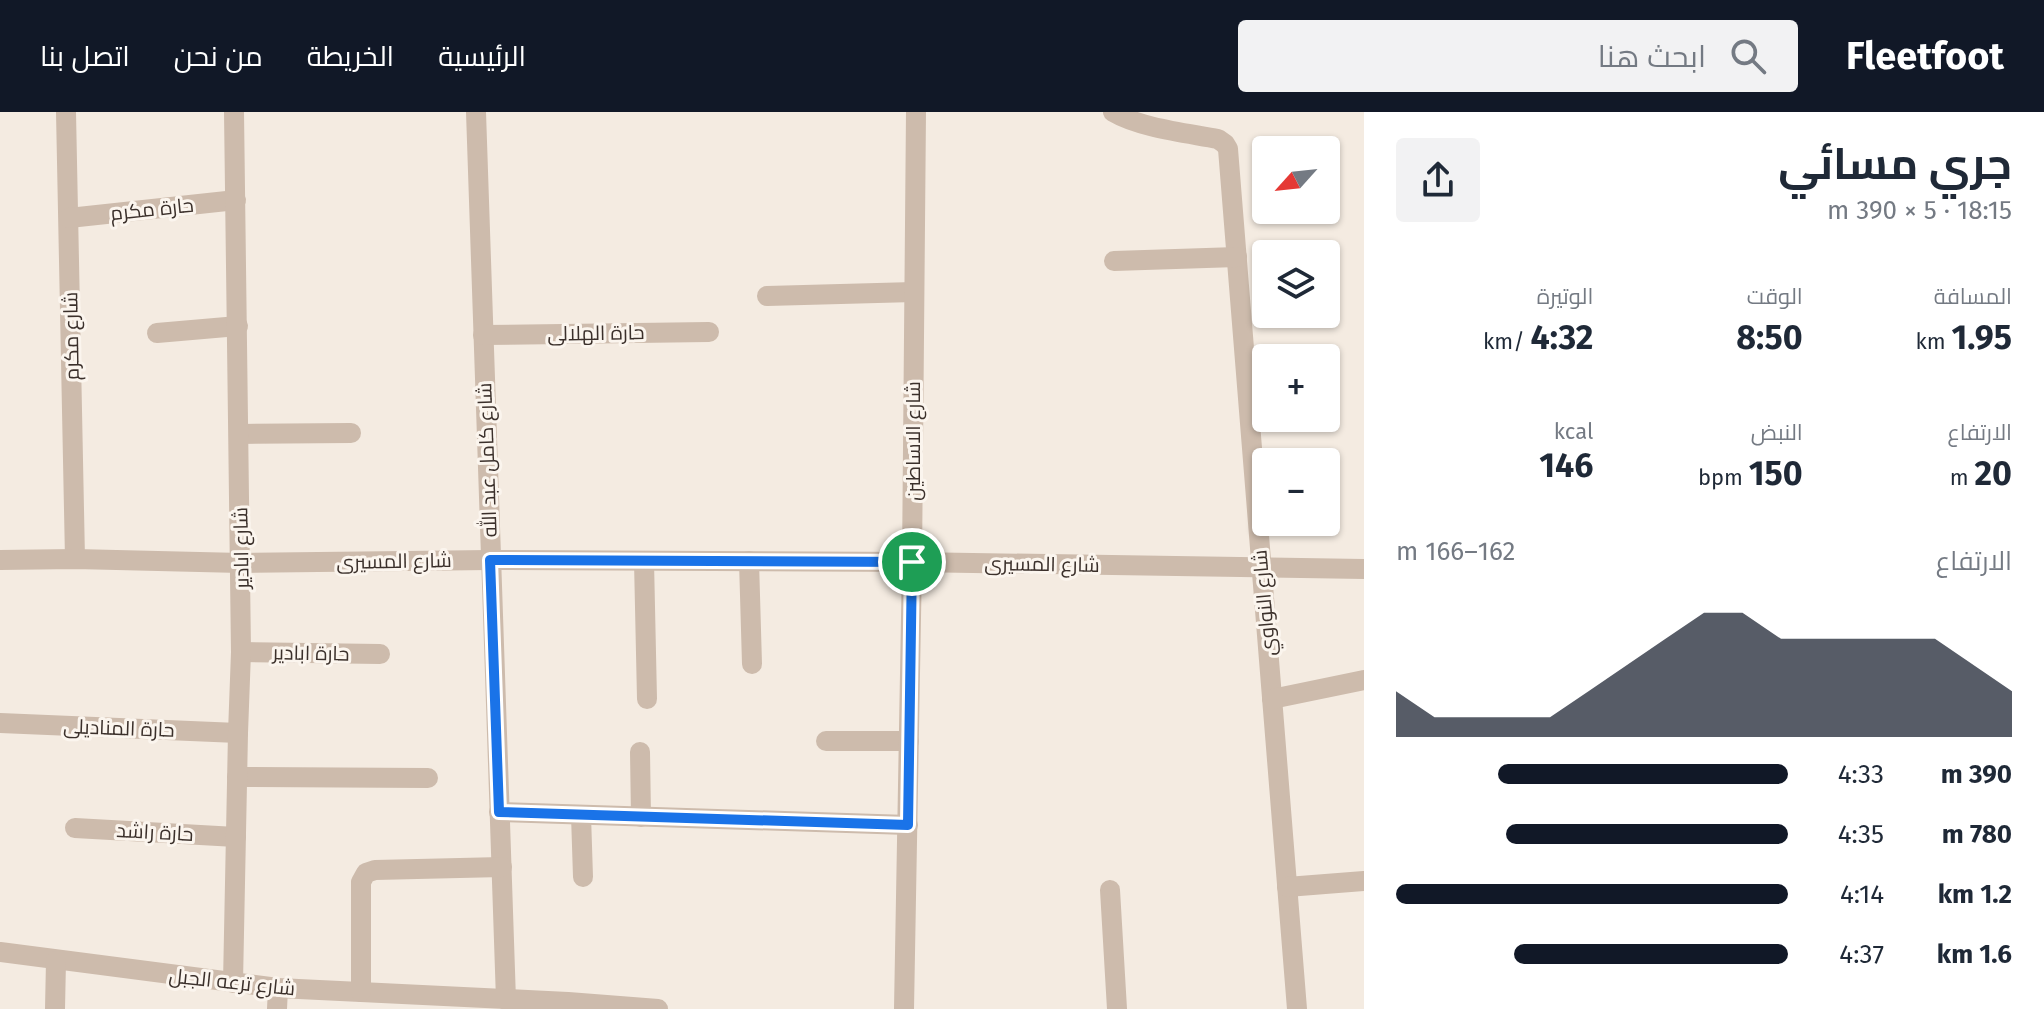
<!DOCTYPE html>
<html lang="ar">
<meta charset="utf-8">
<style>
body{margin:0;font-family:"Fira Sans",Cairo,sans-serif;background:#f2f2f3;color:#1f2937;direction:rtl;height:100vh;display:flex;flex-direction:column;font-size:30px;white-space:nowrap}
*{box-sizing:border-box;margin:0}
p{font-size:26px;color:#747a83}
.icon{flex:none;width:44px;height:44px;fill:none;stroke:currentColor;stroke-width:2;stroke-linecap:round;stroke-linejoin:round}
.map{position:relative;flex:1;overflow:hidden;direction:ltr}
.panel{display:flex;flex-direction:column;background:#fff;width:680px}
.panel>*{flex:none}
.needle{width:52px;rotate:243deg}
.tools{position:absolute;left:1252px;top:24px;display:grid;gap:16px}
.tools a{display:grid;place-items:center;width:88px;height:88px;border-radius:8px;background:#fff;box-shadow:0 2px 6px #0004;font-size:40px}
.pin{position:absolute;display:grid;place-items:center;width:68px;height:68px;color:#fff;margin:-34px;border:4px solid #fff;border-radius:50%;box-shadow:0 2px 8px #0007}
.round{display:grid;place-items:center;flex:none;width:84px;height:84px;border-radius:8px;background:#f2f2f3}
.head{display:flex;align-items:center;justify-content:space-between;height:136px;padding:0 32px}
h1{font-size:44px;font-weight:700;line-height:60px}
.figures{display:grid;grid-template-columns:repeat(3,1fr);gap:12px;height:136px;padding:8px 32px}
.figures div{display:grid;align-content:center}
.figures b{font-size:34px;font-weight:700}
.figures small{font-size:22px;font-weight:400}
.figures p{font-size:22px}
.chart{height:224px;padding:16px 32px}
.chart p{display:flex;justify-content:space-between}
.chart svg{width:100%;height:144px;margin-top:8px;fill:#111827;opacity:.7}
ul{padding:0 32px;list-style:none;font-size:26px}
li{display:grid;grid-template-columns:128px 96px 1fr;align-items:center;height:60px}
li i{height:20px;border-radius:10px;background:#111827}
header{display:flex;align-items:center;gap:48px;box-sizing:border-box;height:112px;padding:0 40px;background:#111827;color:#fff}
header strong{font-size:38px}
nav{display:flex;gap:44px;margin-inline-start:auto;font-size:28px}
.search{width:560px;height:72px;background:#f2f2f3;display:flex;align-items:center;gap:20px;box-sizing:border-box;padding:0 28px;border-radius:8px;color:#747a83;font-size:30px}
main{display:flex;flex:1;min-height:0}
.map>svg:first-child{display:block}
</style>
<header>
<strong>Fleetfoot</strong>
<div class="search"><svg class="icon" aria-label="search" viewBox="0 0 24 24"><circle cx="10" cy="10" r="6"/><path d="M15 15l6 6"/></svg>ابحث هنا</div>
<nav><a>الرئيسية</a><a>الخريطة</a><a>من نحن</a><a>اتصل بنا</a></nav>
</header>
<main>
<section class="panel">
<div class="head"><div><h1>جري مسائي</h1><p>18:15 · 5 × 390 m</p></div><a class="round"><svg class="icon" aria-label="share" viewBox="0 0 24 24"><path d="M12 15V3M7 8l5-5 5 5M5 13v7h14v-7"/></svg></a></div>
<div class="figures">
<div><p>المسافة</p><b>1.95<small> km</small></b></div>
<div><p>الوقت</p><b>8:50</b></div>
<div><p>الوتيرة</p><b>4:32<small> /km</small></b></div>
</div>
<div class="figures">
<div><p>الارتفاع</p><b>20<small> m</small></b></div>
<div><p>النبض</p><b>150<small> bpm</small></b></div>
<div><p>kcal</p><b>146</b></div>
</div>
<div class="chart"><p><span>الارتفاع</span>162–166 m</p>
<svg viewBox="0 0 160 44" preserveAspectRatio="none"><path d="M0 44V30L10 38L20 38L30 38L40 38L50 30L60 22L70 14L80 6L90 6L100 14L110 14L120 14L130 14L140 14L150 22L160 30V44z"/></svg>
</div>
<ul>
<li><b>390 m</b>4:33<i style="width:74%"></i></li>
<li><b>780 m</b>4:35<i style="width:72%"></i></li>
<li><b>1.2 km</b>4:14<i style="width:100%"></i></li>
<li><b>1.6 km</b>4:37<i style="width:70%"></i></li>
</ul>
</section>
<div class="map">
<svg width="1364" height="897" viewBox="0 0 1364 897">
<rect width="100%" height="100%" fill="#f4ebe1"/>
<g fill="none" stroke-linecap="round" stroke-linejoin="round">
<g stroke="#cdbbac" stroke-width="20">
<polyline points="66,0 75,447"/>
<polyline points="476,0 506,888"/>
<path d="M1113 0C1140 16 1187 21 1218 27L1225 32 1228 37 1297 897"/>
<polyline points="69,106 236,88"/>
<polyline points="1114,149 1237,145"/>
<polyline points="767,184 914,180"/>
<polyline points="157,221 238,214"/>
<polyline points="483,223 709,220"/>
<polyline points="240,322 351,321"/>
<polyline points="0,448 75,447 241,451 490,448 912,450 1364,457"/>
<polyline points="644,449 647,587"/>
<polyline points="749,449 752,552"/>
<polyline points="241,540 380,542"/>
<polyline points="1272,587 1364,568"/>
<polyline points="0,611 238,621"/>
<polyline points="826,629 909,629"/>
<polyline points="640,640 641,705"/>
<polyline points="237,665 428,666"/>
<polyline points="499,700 908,713"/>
<polyline points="581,703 583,765"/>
<polyline points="75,716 236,725"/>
<polyline points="1287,775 1364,769"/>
<polyline points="1110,778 1117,897"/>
<polyline points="0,840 278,876 568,890 658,897"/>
<polyline points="233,871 238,621 241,540 234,0"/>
<polyline points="361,880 361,770 366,761 375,758 502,755"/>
<polyline points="55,897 56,849"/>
<polyline points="277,897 278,876"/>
<polyline points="904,897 912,450 916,0"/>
</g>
</g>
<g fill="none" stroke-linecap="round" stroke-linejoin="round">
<defs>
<polygon id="route" points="490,448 912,450 908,713 499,700"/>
</defs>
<use href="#route" stroke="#fff" stroke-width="16"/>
<use href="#route" stroke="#1a73e8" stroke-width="10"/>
</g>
<g text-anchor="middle" stroke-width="6" stroke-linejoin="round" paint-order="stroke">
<g font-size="20" fill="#3b302b" stroke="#fbf5ee">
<text transform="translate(152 97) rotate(-6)" y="7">حارة مكرم</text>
<text transform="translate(596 221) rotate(-1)" y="7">حارة الهلالى</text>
<text transform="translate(71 224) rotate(-91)" y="7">شارع مكرم</text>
<text transform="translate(913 329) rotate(-90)" y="7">شارع الاساطين</text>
<text transform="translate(487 348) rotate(-92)" y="7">شارع كامل عبد الله</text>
<text transform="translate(241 436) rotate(-91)" y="7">شارع ابادير</text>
<text transform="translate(394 449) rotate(-1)" y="7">شارع المسيرى</text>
<text transform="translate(1042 452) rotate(1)" y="7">شارع المسيرى</text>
<text transform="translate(1264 491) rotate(-95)" y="7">شارع النواوي</text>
<text transform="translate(311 541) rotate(1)" y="7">حارة ابادير</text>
<text transform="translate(119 616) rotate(2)" y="7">حارة المناديلى</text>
<text transform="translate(155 720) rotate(3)" y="7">حارة راشد</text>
<text transform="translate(232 870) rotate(6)" y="7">شارع ترعه الجبل</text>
</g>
</g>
</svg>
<div class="tools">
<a><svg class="needle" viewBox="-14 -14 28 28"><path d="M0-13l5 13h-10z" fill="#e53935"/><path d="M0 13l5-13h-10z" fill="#747a83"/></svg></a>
<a><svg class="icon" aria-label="layers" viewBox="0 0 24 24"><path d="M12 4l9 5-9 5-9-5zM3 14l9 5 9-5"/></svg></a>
<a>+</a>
<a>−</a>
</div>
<div class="pin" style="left:912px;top:450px;background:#1e9e55"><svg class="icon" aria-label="arrive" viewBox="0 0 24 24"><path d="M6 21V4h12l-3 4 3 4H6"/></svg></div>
</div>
</main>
